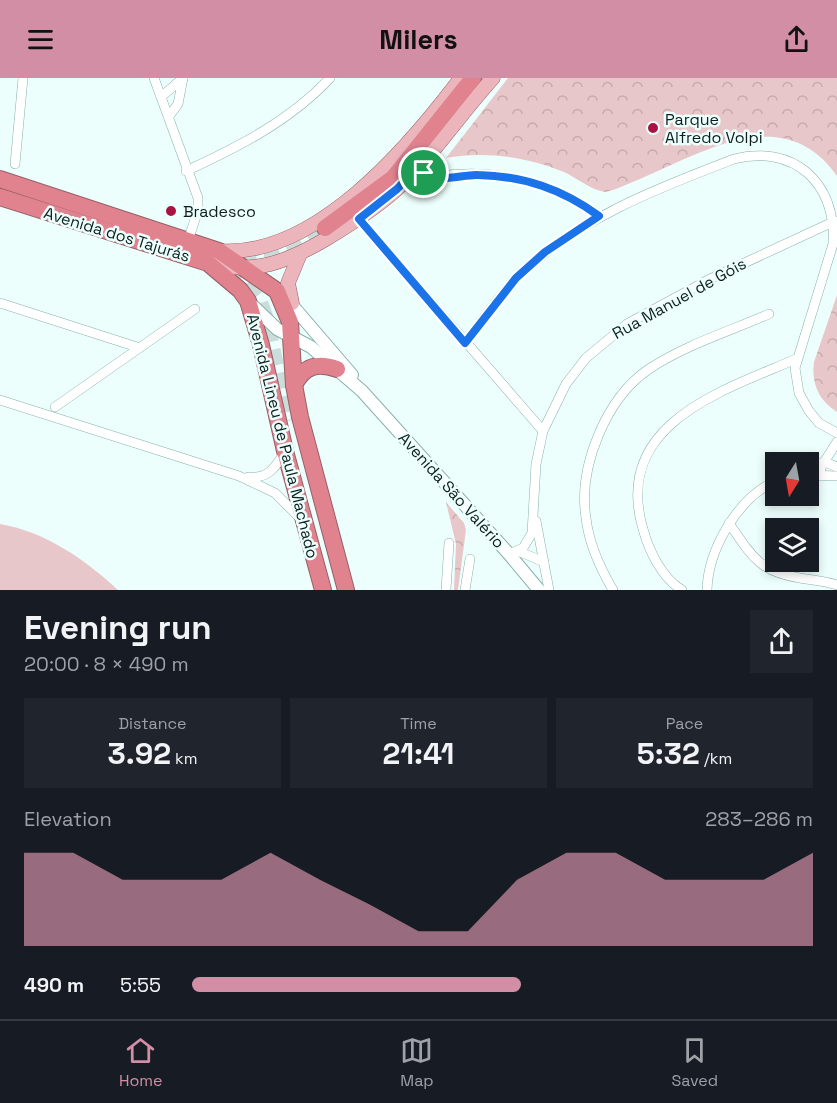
<!DOCTYPE html>
<meta charset="utf-8">
<style>
body{margin:0;font-family:"Space Grotesk",sans-serif;background:#20242c;color:#f1f3f6;height:100vh;display:flex;flex-direction:column;font-size:22px;white-space:nowrap}
*{box-sizing:border-box;margin:0}
p{font-size:20px;color:#9ea1a6}
.icon{flex:none;width:33px;height:33px;fill:none;stroke:currentColor;stroke-width:2;stroke-linecap:round;stroke-linejoin:round}
.map{position:relative;height:512px;overflow:hidden}
.details{display:flex;flex-direction:column;background:#171b24;flex:1}
.details>*{flex:none}
.needle{width:39px;rotate:191deg}
.controls{position:absolute;left:765px;top:374px;display:grid;gap:12px}
.controls a{display:grid;place-items:center;width:54px;height:54px;border-radius:0px;background:#171b24;box-shadow:0 3px 9px #0003;font-size:30px}
.pin{position:absolute;display:grid;place-items:center;width:51px;height:51px;color:#fff;margin:-26px;border:3px solid #fff;border-radius:50%;box-shadow:0 2px 6px #0007}
.round{display:grid;place-items:center;flex:none;width:63px;height:63px;border-radius:0px;background:#20242c}
.head{display:flex;align-items:center;justify-content:space-between;height:102px;padding:0 24px}
h1{font-size:33px;font-weight:700;line-height:45px}
.figures{display:grid;grid-template-columns:repeat(3,1fr);gap:9px;height:102px;padding:6px 24px}
.figures div{display:grid;align-content:center;border-radius:0px;background:#20242c;text-align:center}
.figures b{font-size:30px;font-weight:700}
.figures small{font-size:16px;font-weight:400}
.figures p{font-size:16px}
.chart{height:168px;padding:12px 24px}
.chart p{display:flex;justify-content:space-between}
.chart svg{width:100%;height:108px;margin-top:6px;fill:#d18ea5;opacity:.7}
ul{padding:0 24px;list-style:none;font-size:20px}
li{display:grid;grid-template-columns:96px 72px 1fr;align-items:center;height:45px}
li i{height:15px;border-radius:8px;background:#d18ea5}
header{display:flex;justify-content:space-between;align-items:center;height:78px;padding:0 24px;background:#d18ea5;color:#111;font-size:27px;font-weight:700}
.tab-bar{display:flex;justify-content:space-around;align-items:center;height:84px;border-top:2px solid #363941;background:#171b24;font-size:16px;color:#9ea1a6}
.tab-bar a{display:grid;justify-items:center;gap:3px}
.tab-bar .on{color:#d18ea5}
.map>svg:first-child{display:block}
</style>
<header><svg class="icon" aria-label="menu" viewBox="0 0 24 24"><path d="M4 6h16M4 12h16M4 18h16"/></svg>Milers<svg class="icon" aria-label="share" viewBox="0 0 24 24"><path d="M12 15V3M7 8l5-5 5 5M5 13v7h14v-7"/></svg></header>
<div class="map">
<svg width="837" height="512" viewBox="0 0 837 512">
<defs>
<pattern id="park-crowns" width="20" height="18" patternUnits="userSpaceOnUse" patternTransform="scale(1.5)"><rect width="20" height="18" fill="#e8c7ca"/><path d="M2 6a3 3 0 1 1 6 0M12 15a3 3 0 1 1 6 0" fill="none" stroke="#c6aaad"/></pattern>
</defs>
<rect width="100%" height="100%" fill="#edfffc"/>
<g fill="url(#park-crowns)">
<path d="M508 0H837V98C784 23 704 74 640 101 629 105 617 112 605 114 591 112 577 100 564 94 527 79 486 73 446 80Z"/>
<path d="M837 217V334C819 323 811 305 814 284Z"/>
<polygon points="446,424 464,445 466,452 458,512 454,512 456,466"/>
</g>
<path fill="#e8c7ca" d="M0 446C46 454 84 481 118 512H0Z"/>
<g fill="none" stroke-linecap="round" stroke-linejoin="round">
<g stroke="#cbddda" stroke-width="16" stroke-dasharray="16 8" stroke-linecap="butt">
<path d="M241 184C273 182 299 166 325 150"/>
<polyline points="233,186 259,222 266,241 288,343"/>
</g>
<defs>
<g id="street">
<polyline points="154,0 198,120 198,132 188,163"/>
<polyline points="161,19 183,0"/>
<polyline points="169,38 178,26 183,0"/>
<polyline points="15,86 23,0"/>
<path d="M186 93C238 69 290 43 330 0"/>
<path d="M402 109C467 83 544 97 599 138"/>
<polyline points="359,141 543,353"/>
<polyline points="0,225 137,269"/>
<path d="M465 265C482 243 497 219 517 200 576 141 658 110 734 81 793 66 837 104 833 166L795 290 799 315 809 333 819 345 837 355"/>
<polyline points="0,322 239,398 275,415 301,441"/>
<polyline points="55,329 195,231"/>
<polyline points="808,388 825,384 837,389"/>
<polyline points="808,397 837,398"/>
<polyline points="820,397 821,389 837,364"/>
<path d="M248 399C268 401 275 390 285 374"/>
<polyline points="536,443 549,512"/>
<path d="M729 445C751 477 759 494 800 500 812 502 825 503 837 507"/>
<polyline points="518,473 544,484"/>
<polyline points="509,476 523,470 532,455 536,386 543,353 566,306 586,280 627,246 712,200 835,143"/>
<polyline points="446,512 449,465"/>
<polyline points="465,512 470,481"/>
<path d="M613 512C600 490 589 466 586 440 578 389 606 320 649 291 685 267 730 253 769 236"/>
<path d="M682 512C662 500 649 473 643 451 612 346 722 313 796 281"/>
<path d="M707 512C708 472 738 419 776 403"/>
</g>
<g id="secondary">
<polyline points="285,219 352,297"/>
<polyline points="251,226 277,251 311,269 362,313 509,476 539,512"/>
</g>
<g id="primary">
<path d="M219 173C315 180 408 70 461 0"/>
<path d="M209 185C254 197 287 184 326 161 351 146 375 131 397 111 433 78 460 36 493 0"/>
<polyline points="292,225 288,205 300,176"/>
</g>
<g id="highway">
<polyline points="0,101 219,173 277,213 290,244 294,307 300,339 346,512"/>
<polyline points="0,119 208,185 240,212 248,223 261,267 285,373 323,512"/>
<polyline points="325,150 393,100 473,0"/>
<path d="M294 307C304 288 317 284 337 291"/>
</g>
</defs>
<use href="#street" stroke="#86b2ab" stroke-width="10"/>
<use href="#secondary" stroke="#86b2ab" stroke-width="14"/>
<use href="#primary" stroke="#966067" stroke-width="15"/>
<use href="#highway" stroke="#966067" stroke-width="18"/>
<use href="#street" stroke="#fff" stroke-width="9"/>
<use href="#secondary" stroke="#fff" stroke-width="12"/>
<use href="#primary" stroke="#ecb5bc" stroke-width="14"/>
<use href="#highway" stroke="#e0838f" stroke-width="16"/>
</g>
<g fill="none" stroke-linecap="round" stroke-linejoin="round">
<defs>
<path id="route" d="M420 87C427 110 460 96 478 97 524 98 562 111 599 138L545 174 516 200 465 265 359 141 397 111Z"/>
</defs>
<use href="#route" stroke="#fff" stroke-width="12"/>
<use href="#route" stroke="#1a73e8" stroke-width="8"/>
</g>
<g fill="#a91341" stroke="#edfffc" stroke-width="2">
<circle cx="653" cy="50" r="6"/>
<circle cx="171" cy="133" r="6"/>
</g>
<g text-anchor="middle" stroke-width="5" stroke-linejoin="round" paint-order="stroke">
<g font-size="16" fill="#0d1f1c" stroke="#edfffc" text-anchor="start">
<text x="665" y="47">Parque<tspan x="665" dy="18">Alfredo Volpi</tspan></text>
<text x="183" y="139">Bradesco</text>
</g>
<g font-size="16" fill="#0d1f1c" stroke="#edfffc">
<text transform="translate(117 156) rotate(17)" y="6">Avenida dos Tajurás</text>
<text transform="translate(679 220) rotate(-29)" y="6">Rua Manuel de Góis</text>
<text transform="translate(283 358) rotate(76)" y="6">Avenida Lineu de Paula Machado</text>
<text transform="translate(452 412) rotate(48)" y="6">Avenida São Valério</text>
</g>
</g>
</svg>
<div class="controls">
<a><svg class="needle" viewBox="-14 -14 28 28"><path d="M0-13l5 13h-10z" fill="#e53935"/><path d="M0 13l5-13h-10z" fill="#9ea1a6"/></svg></a>
<a><svg class="icon" aria-label="layers" viewBox="0 0 24 24"><path d="M12 4l9 5-9 5-9-5zM3 14l9 5 9-5"/></svg></a>
</div>
<div class="pin" style="left:424px;top:95px;background:#1e9e55"><svg class="icon" aria-label="arrive" viewBox="0 0 24 24"><path d="M6 21V4h12l-3 4 3 4H6"/></svg></div>
</div>
<section class="details">
<div class="head"><div><h1>Evening run</h1><p>20:00 · 8 × 490 m</p></div><a class="round"><svg class="icon" aria-label="share" viewBox="0 0 24 24"><path d="M12 15V3M7 8l5-5 5 5M5 13v7h14v-7"/></svg></a></div>
<div class="figures">
<div><p>Distance</p><b>3.92<small> km</small></b></div>
<div><p>Time</p><b>21:41</b></div>
<div><p>Pace</p><b>5:32<small> /km</small></b></div>
</div>
<div class="chart"><p><span>Elevation</span>283–286 m</p>
<svg viewBox="0 0 160 44" preserveAspectRatio="none"><path d="M0 44V6L10 6L20 17L30 17L40 17L50 6L60 17L70 27L80 38L90 38L100 17L110 6L120 6L130 17L140 17L150 17L160 6V44z"/></svg>
</div>
<ul>
<li><b>490 m</b>5:55<i style="width:53%"></i></li>
</ul>
</section>
<nav class="tab-bar">
<a class="on"><svg class="icon" aria-label="home" viewBox="0 0 24 24"><path d="M3 11l9-7 9 7M6 9v11h12V9"/></svg>Home</a>
<a><svg class="icon" aria-label="map" viewBox="0 0 24 24"><path d="M3 6l6-2 6 2 6-2v14l-6 2-6-2-6 2zM9 4v14M15 6v14"/></svg>Map</a>
<a><svg class="icon" aria-label="saved" viewBox="0 0 24 24"><path d="M7 4h10v16l-5-4-5 4z"/></svg>Saved</a>
</nav>
